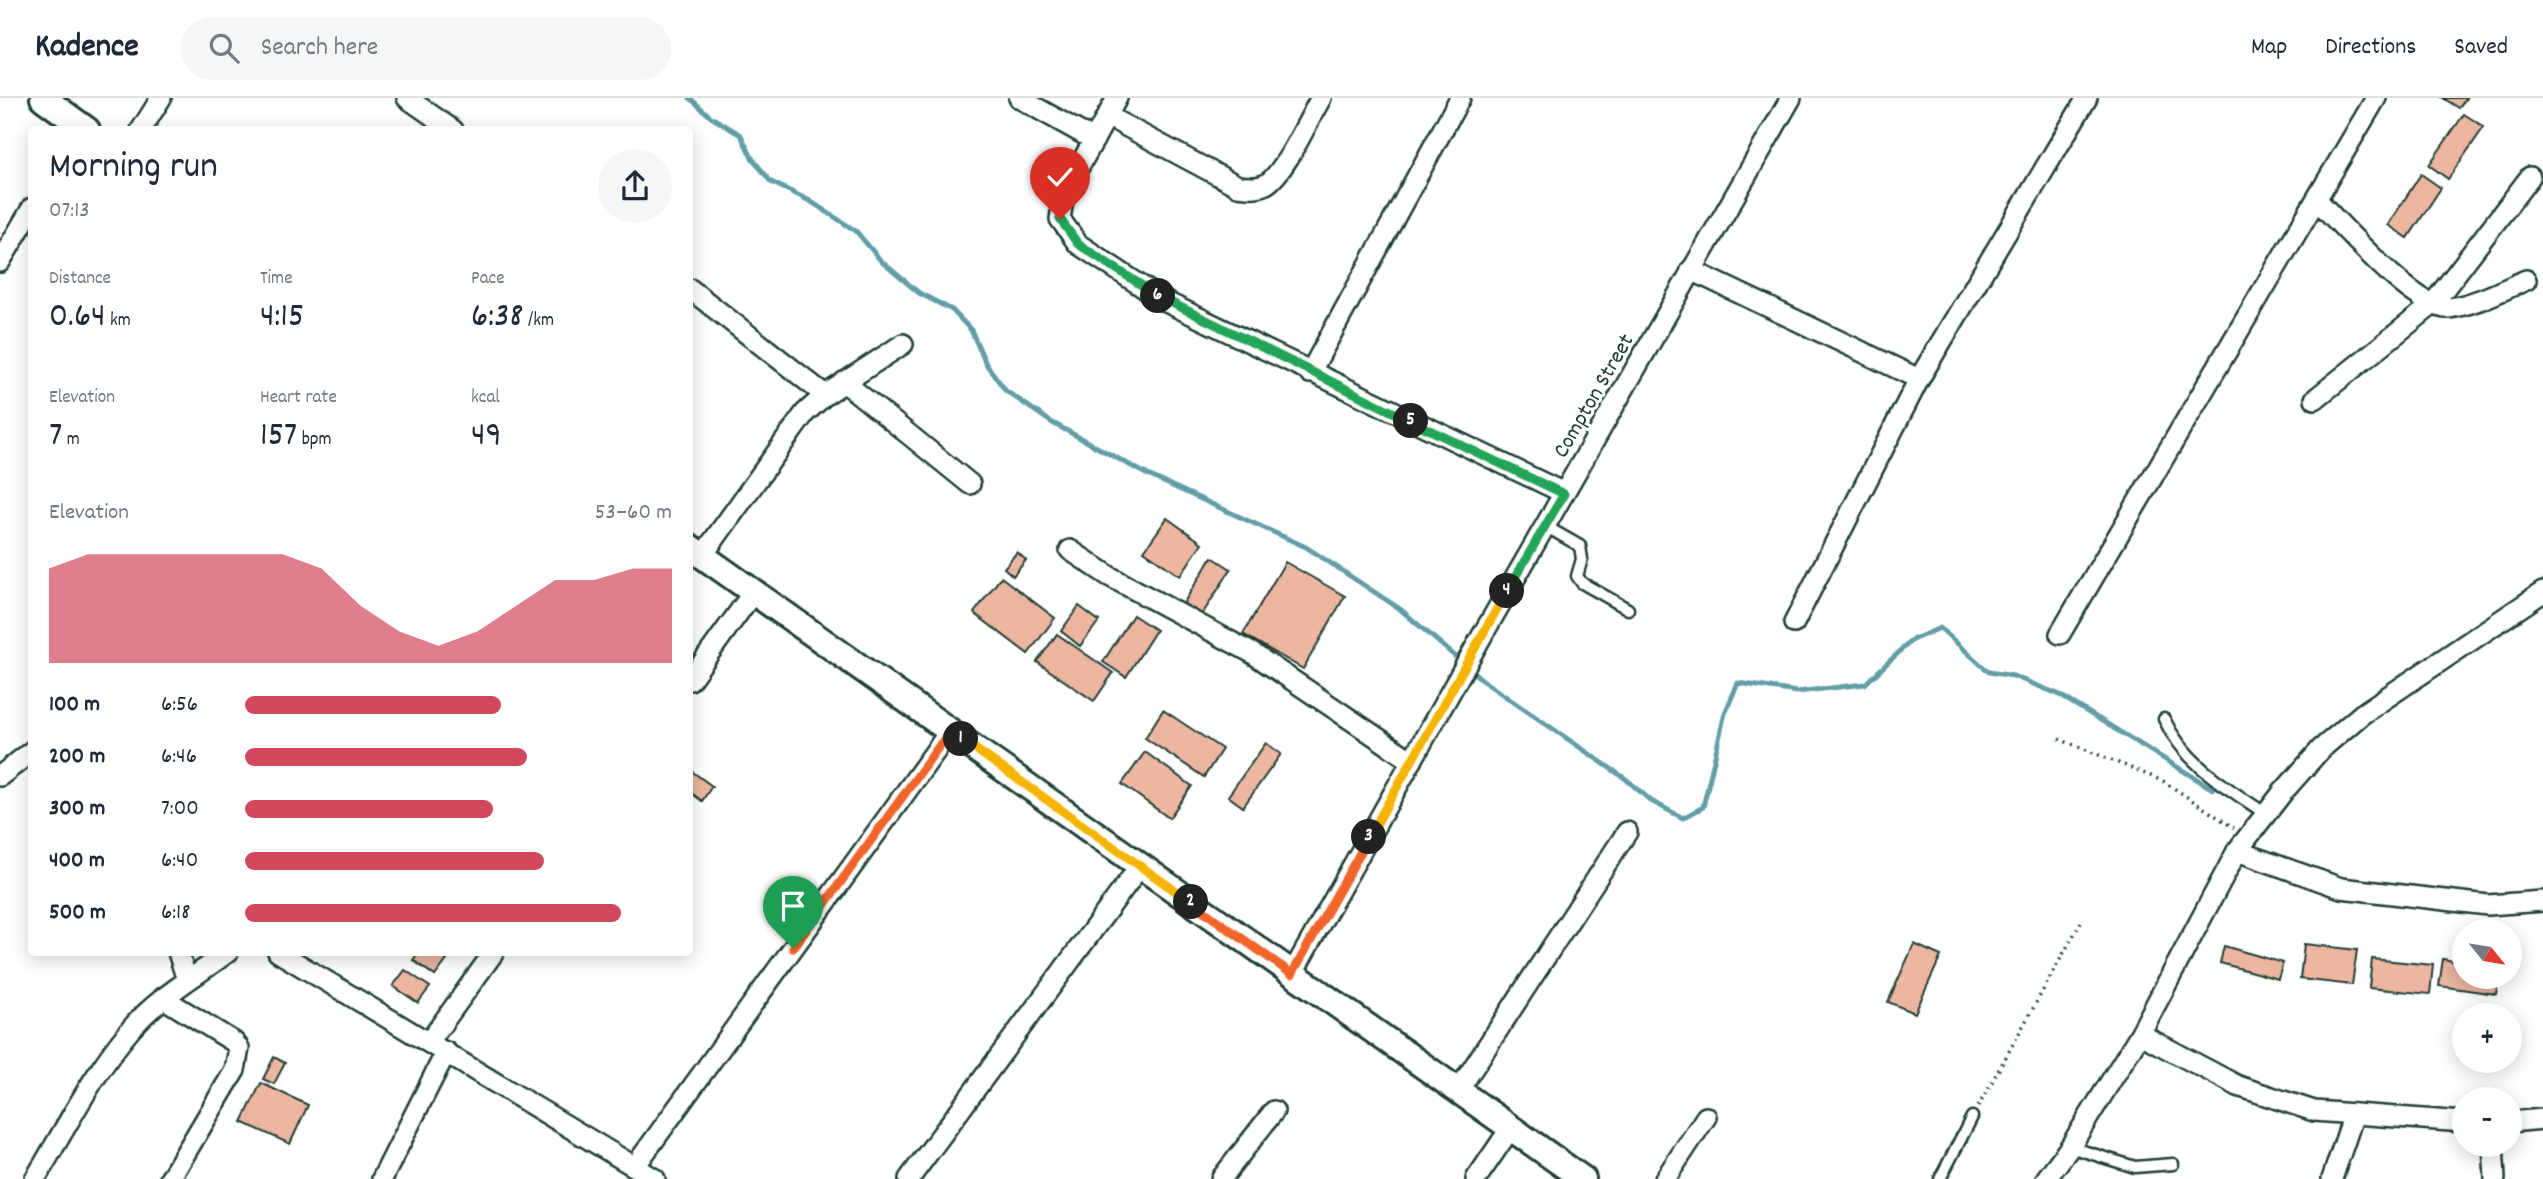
<!DOCTYPE html>
<meta charset="utf-8">
<style>
body{margin:0;font-family:Dekko,sans-serif;background:#f6f6f7;color:#1f2937;height:100vh;display:flex;flex-direction:column;font-size:26px;white-space:nowrap}
*{box-sizing:border-box;margin:0}
p{font-size:23px;color:#747a83}
.icon{flex:none;width:38px;height:38px;fill:none;stroke:currentColor;stroke-width:2;stroke-linecap:round;stroke-linejoin:round}
.map{position:relative;flex:1;overflow:hidden}
.details{position:absolute;left:28px;top:28px;width:665px;height:830px;display:flex;flex-direction:column;background:#fff;border-radius:7px;box-shadow:0 4px 18px #0003}
.details>*{flex:none}
.needle{width:46px;rotate:120deg}
.fabs{position:absolute;left:2452px;top:821px;display:grid;gap:14px}
.fabs a{display:grid;place-items:center;width:70px;height:70px;border-radius:50%;background:#fff;box-shadow:0 4px 18px #0003;font-size:35px}
.pin{position:absolute;display:grid;place-items:center;width:60px;height:60px;color:#fff;margin:-72px -30px;border-radius:50% 50% 50% 0;rotate:-45deg;box-shadow:0 0 7px #0007}
.pin .icon{rotate:45deg}
.km{position:absolute;width:35px;height:35px;margin:-18px;border-radius:50%;background:#222;color:#fff;font-size:19px;line-height:35px;text-align:center}
.round{display:grid;place-items:center;flex:none;width:74px;height:74px;border-radius:37px;background:#f6f6f7}
.overview{display:flex;align-items:center;justify-content:space-between;height:119px;padding:0 21px}
h1{font-size:38px;font-weight:600;line-height:52px}
.metrics{display:grid;grid-template-columns:repeat(3,1fr);gap:10px;height:119px;padding:7px 21px}
.metrics div{display:grid;align-content:center}
.metrics b{font-size:35px;font-weight:600}
.metrics small{font-size:19px;font-weight:400}
.metrics p{font-size:19px}
.chart{height:196px;padding:14px 21px}
.chart p{display:flex;justify-content:space-between}
.chart svg{width:100%;height:126px;margin-top:7px;fill:#d1495b;opacity:.7}
ul{padding:0 21px;list-style:none;font-size:23px}
li{display:grid;grid-template-columns:112px 84px 1fr;align-items:center;height:52px}
li i{height:18px;border-radius:9px;background:#d1495b}
header{display:flex;align-items:center;gap:42px;box-sizing:border-box;height:98px;padding:0 35px;background:#fff;border-bottom:2px solid #e0e1e3}
header strong{font-size:33px}
nav{display:flex;gap:38px;margin-inline-start:auto;font-size:24px}
.search{width:490px;height:63px;background:#f6f6f7;display:flex;align-items:center;gap:18px;box-sizing:border-box;padding:0 24px;border-radius:38px;color:#747a83;font-size:26px}
.map>svg:first-child{display:block}
</style>
<header>
<strong>Kadence</strong>
<div class="search"><svg class="icon" aria-label="search" viewBox="0 0 24 24"><circle cx="10" cy="10" r="6"/><path d="M15 15l6 6"/></svg>Search here</div>
<nav><a>Map</a><a>Directions</a><a>Saved</a></nav>
</header>
<div class="map">
<svg width="2543" height="1081" viewBox="0 0 2543 1081">
<rect width="100%" height="100%" fill="#fff"/>
<filter id="ink" filterUnits="userSpaceOnUse"><feTurbulence type="fractalNoise" baseFrequency=".0143" numOctaves="2"/><feDisplacementMap in="SourceGraphic" scale="14" xChannelSelector="R" yChannelSelector="G"/><feConvolveMatrix kernelMatrix="1 2 1 2 8 2 1 2 1" color-interpolation-filters="sRGB"/></filter>
<g filter="url(#ink)">
<g fill="none" stroke-linecap="round" stroke-linejoin="round">
<polyline stroke="#649ea7" stroke-width="5" points="690,0 711,19 741,37 752,60 771,84 810,103 856,133 881,163 919,195 952,212 971,232 986,266 1006,293 1051,324 1148,377 1306,449 1400,511 1486,585 1626,681 1651,703 1683,720 1703,709 1725,615 1738,585 1797,594 1865,586 1912,542 1940,530 1989,574 2013,578 2058,596 2213,691"/>
</g>
<g fill="#ecb6a0" stroke="#1f3d34" stroke-width="2">
<polygon points="2443,0 2466,0 2459,10"/>
<polygon points="2464,16 2484,29 2448,81 2429,67"/>
<polygon points="2421,76 2441,90 2408,140 2388,127"/>
<polygon points="1167,420 1202,445 1180,478 1144,453"/>
<polygon points="1017,454 1026,462 1013,478 1004,470"/>
<polygon points="1212,459 1231,471 1201,518 1183,506"/>
<polygon points="1285,464 1345,498 1303,571 1243,536"/>
<polygon points="1001,479 1055,520 1028,556 974,515"/>
<polygon points="1079,508 1099,523 1080,548 1061,533"/>
<polygon points="1133,517 1156,532 1126,579 1103,564"/>
<polygon points="1057,536 1113,575 1094,603 1037,564"/>
<polygon points="1163,612 1222,651 1204,679 1145,640"/>
<polygon points="1266,645 1281,656 1243,709 1228,698"/>
<polygon points="1145,654 1192,688 1169,720 1122,686"/>
<polygon points="690,672 712,688 702,703 690,694"/>
<polygon points="1914,846 1941,858 1915,915 1888,904"/>
<polygon points="2304,846 2357,852 2352,887 2300,881"/>
<polygon points="2224,848 2283,865 2278,881 2220,865"/>
<polygon points="419,854 437,854 447,862 435,878 413,862"/>
<polygon points="2372,861 2433,867 2430,896 2369,890"/>
<polygon points="2443,861 2464,865 2464,878 2499,878 2496,896 2439,888"/>
<polygon points="405,872 430,889 418,905 393,888"/>
<polygon points="274,959 285,965 274,986 263,981"/>
<polygon points="261,985 308,1007 290,1046 242,1024"/>
</g>
<g fill="none" stroke-linecap="round" stroke-linejoin="round">
<defs>
<g id="service">
<polyline points="1545,428 1580,448 1582,461 1577,478 1582,485 1628,511"/>
<path d="M2164 621C2186 667 2225 688 2266 716"/>
<polyline points="2070,1049 2135,1069 2173,1066"/>
<polyline points="1940,1081 1972,1019"/>
</g>
<g id="minor">
<polyline points="407,0 453,32"/>
<polyline points="1019,0 1094,42"/>
<polyline points="1117,0 1064,96 1060,121 1078,146 1164,203 1564,395"/>
<path d="M1107 18 1238 88C1246 89 1257 91 1266 86 1285 75 1309 20 1321 0"/>
<polyline points="141,32 161,0"/>
<path d="M2317 102C2341 126 2417 213 2449 210 2474 207 2503 192 2526 182"/>
<polyline points="0,164 32,110"/>
<polyline points="1691,172 1919,281"/>
<polyline points="690,191 825,297"/>
<polyline points="1310,275 1460,0"/>
<polyline points="844,284 970,386"/>
<polyline points="2315,301 2432,207 2530,79"/>
<polyline points="1070,452 1109,478 1252,555 1412,663"/>
<polyline points="703,457 805,315 825,297 903,246"/>
<polyline points="1794,525 1919,281 2087,0"/>
<polyline points="2060,536 2376,0"/>
<polyline points="690,582 754,493"/>
<polyline points="0,678 32,653"/>
<polyline points="2237,753 2341,790 2488,807 2543,803"/>
<polyline points="178,854 187,882"/>
<polyline points="278,854 655,1081"/>
<polyline points="1292,876 1483,536 1791,0"/>
<polyline points="163,900 234,944 239,950 235,972 170,1081"/>
<polyline points="2140,936 2238,988 2314,1013 2464,1024"/>
<polyline points="429,944 494,854"/>
<polyline points="1458,993 1627,734"/>
<polyline points="2510,1024 2543,1021"/>
<polyline points="2493,1046 2495,1081"/>
<polyline points="636,1067 950,633"/>
<path d="M35 1081C65 1032 93 975 131 931 158 899 195 879 228 854"/>
<polyline points="382,1081 446,954"/>
<polyline points="909,1081 1140,768"/>
<polyline points="1221,1081 1274,1013"/>
<polyline points="1476,1081 1510,1031"/>
<polyline points="1665,1081 1706,1019"/>
<polyline points="2046,1081 2070,1049 2140,936 2237,753 2283,694 2321,651 2362,616 2543,494"/>
<polyline points="2332,1081 2354,1016"/>
</g>
<g id="tertiary">
<polyline points="43,0 87,32"/>
<polyline points="690,449 1583,1081"/>
</g>
</defs>
<use href="#service" stroke="#1f3d34" stroke-width="15"/>
<use href="#minor" stroke="#1f3d34" stroke-width="24"/>
<use href="#tertiary" stroke="#1f3d34" stroke-width="30"/>
<g stroke="#1f3d34" stroke-width="3.5" stroke-dasharray="2 5" stroke-linecap="butt">
<polyline points="2059,641 2163,683 2234,730"/>
<polyline points="1978,1009 2081,824"/>
</g>
<use href="#service" stroke="#fff" stroke-width="10"/>
<use href="#minor" stroke="#fff" stroke-width="19"/>
<use href="#tertiary" stroke="#fff" stroke-width="24"/>
</g>
</g>
<g fill="none" stroke-linecap="round" stroke-linejoin="round" filter="url(#ink)">
<defs>
<polyline id="split-1" points="793,850 950,633 961,641"/>
<polyline id="split-2" points="961,641 1191,804"/>
<polyline id="split-3" points="1191,804 1292,876 1369,739"/>
<polyline id="split-4" points="1369,739 1507,493"/>
<polyline id="split-5" points="1411,323 1564,396 1507,493"/>
<polyline id="split-6" points="1158,198 1411,323"/>
<polyline id="split-7" points="1060,121 1078,146 1158,198"/>
</defs>
<use href="#split-1" stroke="#fff" stroke-width="14"/>
<use href="#split-2" stroke="#fff" stroke-width="14"/>
<use href="#split-3" stroke="#fff" stroke-width="14"/>
<use href="#split-4" stroke="#fff" stroke-width="14"/>
<use href="#split-5" stroke="#fff" stroke-width="14"/>
<use href="#split-6" stroke="#fff" stroke-width="14"/>
<use href="#split-7" stroke="#fff" stroke-width="14"/>
<use href="#split-1" stroke="#f0652b" stroke-width="9"/>
<use href="#split-2" stroke="#f5b400" stroke-width="9"/>
<use href="#split-3" stroke="#f0652b" stroke-width="9"/>
<use href="#split-4" stroke="#f5b400" stroke-width="9"/>
<use href="#split-5" stroke="#22a559" stroke-width="9"/>
<use href="#split-6" stroke="#22a559" stroke-width="9"/>
<use href="#split-7" stroke="#22a559" stroke-width="9"/>
</g>
<g text-anchor="middle" stroke-width="6" stroke-linejoin="round" paint-order="stroke">
<g font-size="23" fill="#1f3d34" stroke="#fff">
<text transform="translate(1592 297) rotate(-60)" y="8">Compton Street</text>
</g>
</g>
</svg>
<div class="fabs">
<a><svg class="needle" viewBox="-14 -14 28 28"><path d="M0-13l5 13h-10z" fill="#e53935"/><path d="M0 13l5-13h-10z" fill="#747a83"/></svg></a>
<a>+</a>
<a>−</a>
</div>
<div class="pin" style="left:793px;top:850px;background:#1e9e55"><svg class="icon" aria-label="arrive" viewBox="0 0 24 24"><path d="M6 21V4h12l-3 4 3 4H6"/></svg></div>
<div class="pin" style="left:1060px;top:121px;background:#d93025"><svg class="icon" aria-label="check" viewBox="0 0 24 24"><path d="M5 12l5 5 9-10"/></svg></div>
<b class="km" style="left:961px;top:641px">1</b>
<b class="km" style="left:1191px;top:804px">2</b>
<b class="km" style="left:1369px;top:739px">3</b>
<b class="km" style="left:1507px;top:493px">4</b>
<b class="km" style="left:1411px;top:323px">5</b>
<b class="km" style="left:1158px;top:198px">6</b>
<section class="details">
<div class="overview"><div><h1>Morning run</h1><p>07:13</p></div><a class="round"><svg class="icon" aria-label="share" viewBox="0 0 24 24"><path d="M12 15V3M7 8l5-5 5 5M5 13v7h14v-7"/></svg></a></div>
<div class="metrics">
<div><p>Distance</p><b>0.64<small> km</small></b></div>
<div><p>Time</p><b>4:15</b></div>
<div><p>Pace</p><b>6:38<small> /km</small></b></div>
</div>
<div class="metrics">
<div><p>Elevation</p><b>7<small> m</small></b></div>
<div><p>Heart rate</p><b>157<small> bpm</small></b></div>
<div><p>kcal</p><b>49</b></div>
</div>
<div class="chart"><p><span>Elevation</span>53–60 m</p>
<svg viewBox="0 0 160 44" preserveAspectRatio="none"><path d="M0 44V11L10 6L20 6L30 6L40 6L50 6L60 6L70 11L80 24L90 33L100 38L110 33L120 24L130 15L140 15L150 11L160 11V44z"/></svg>
</div>
<ul>
<li><b>100 m</b>6:56<i style="width:60%"></i></li>
<li><b>200 m</b>6:46<i style="width:66%"></i></li>
<li><b>300 m</b>7:00<i style="width:58%"></i></li>
<li><b>400 m</b>6:40<i style="width:70%"></i></li>
<li><b>500 m</b>6:18<i style="width:88%"></i></li>
</ul>
</section>
</div>
